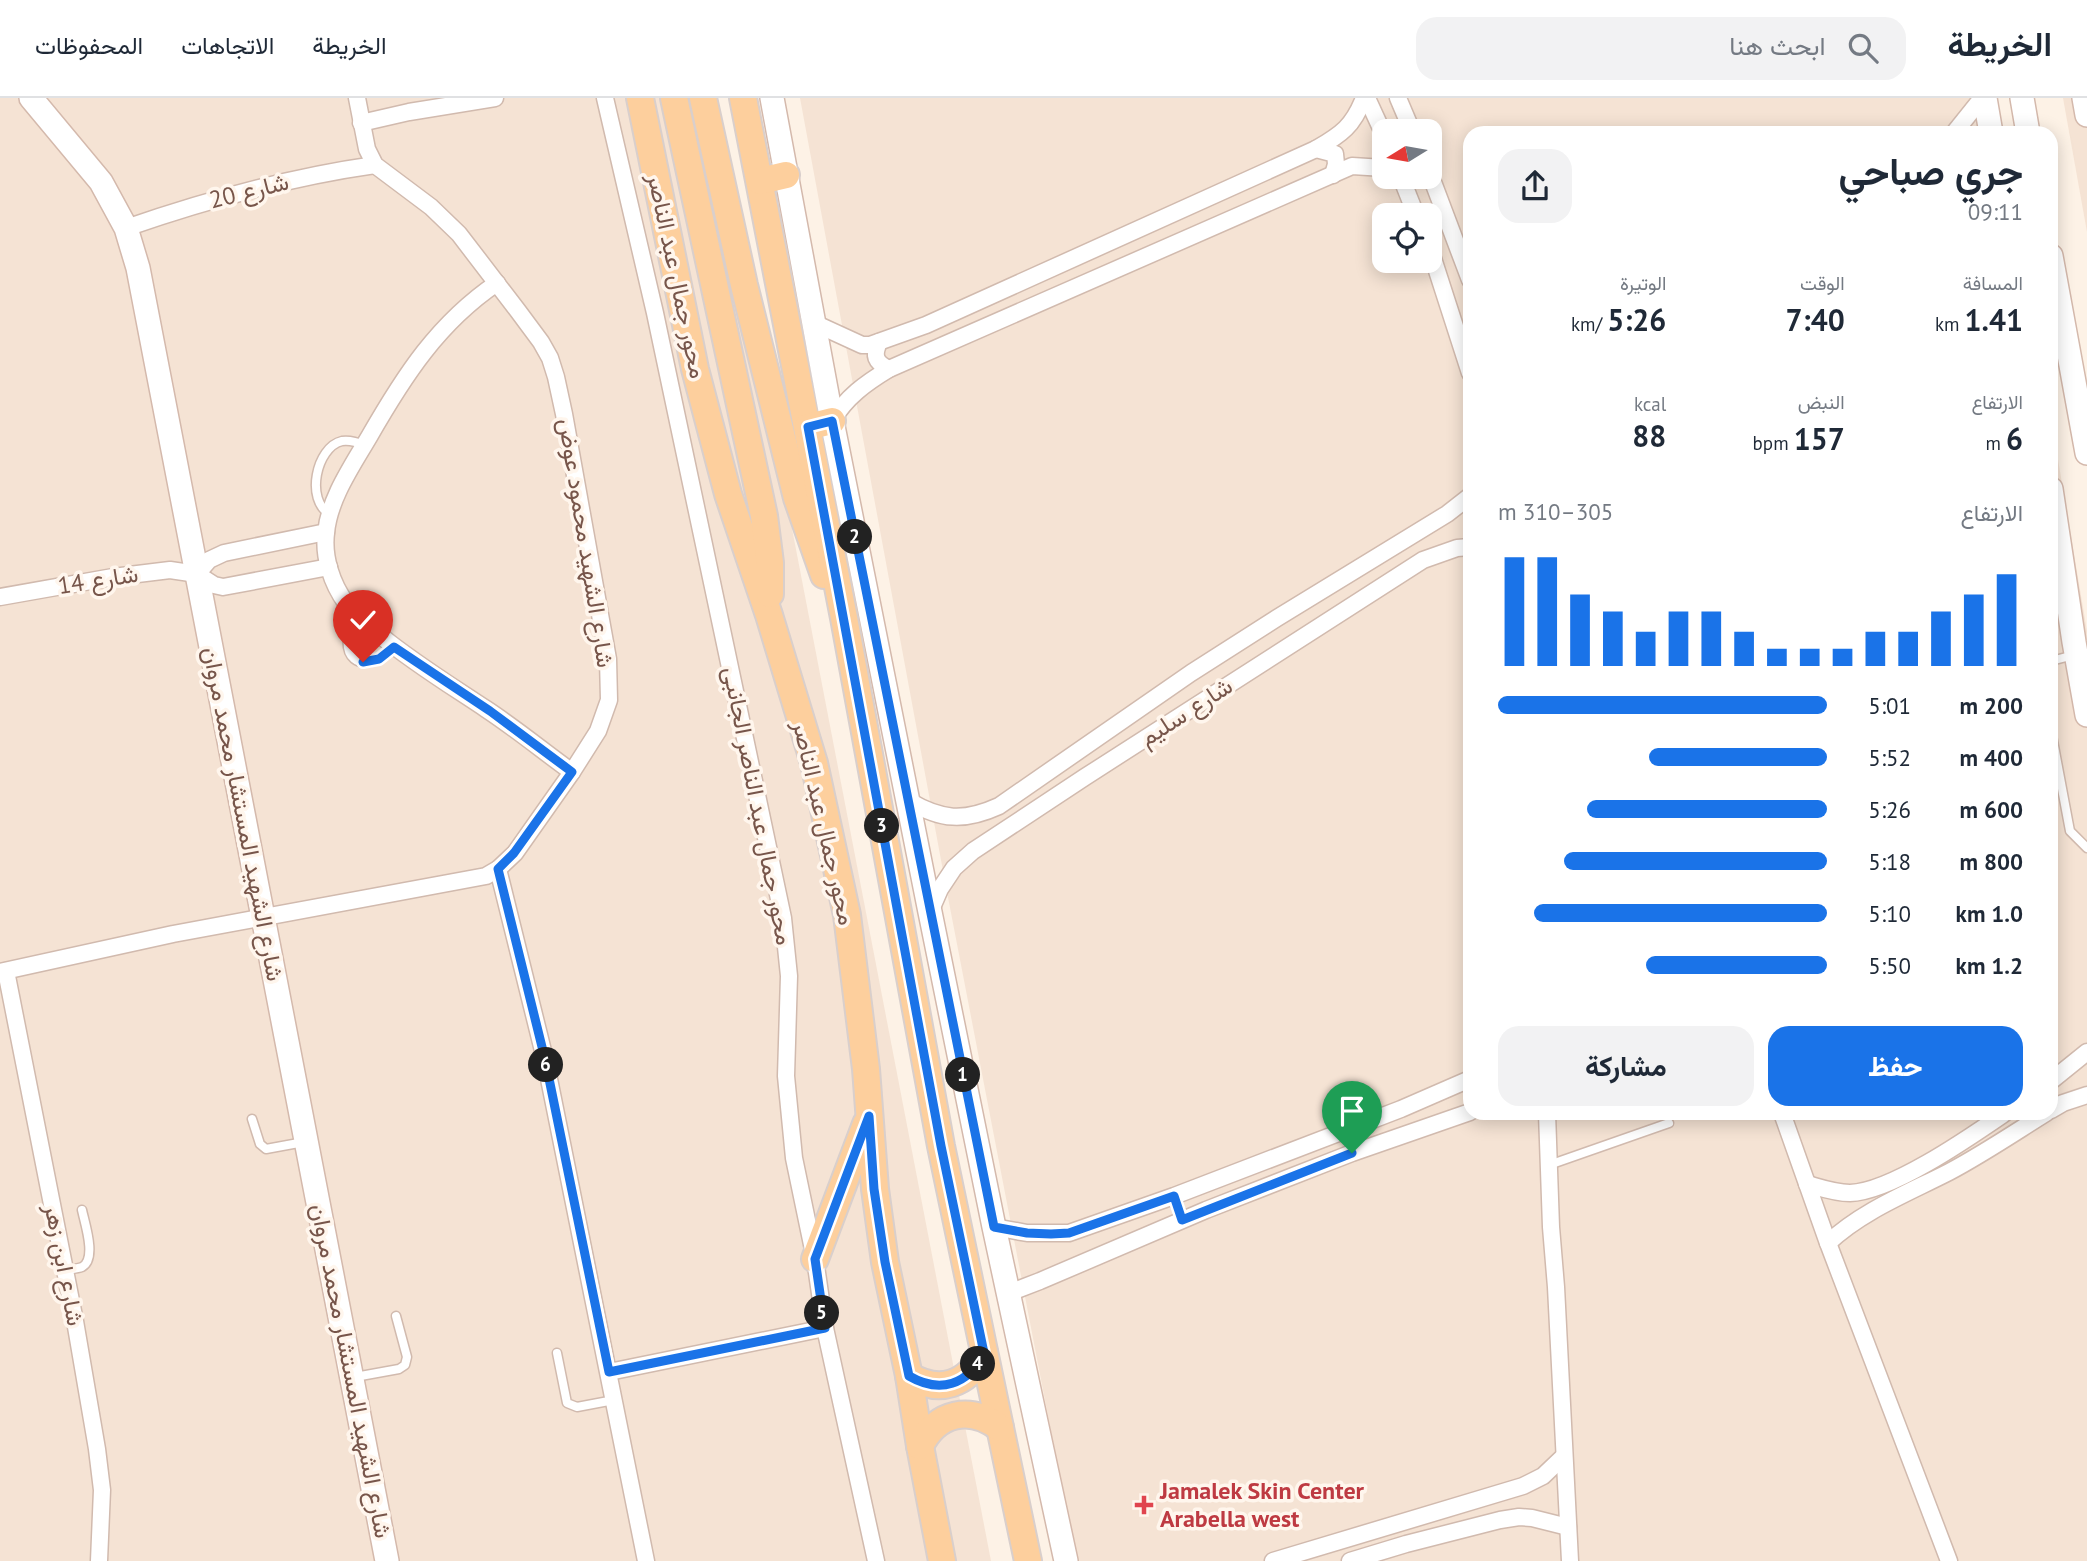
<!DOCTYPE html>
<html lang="ar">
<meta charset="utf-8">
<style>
body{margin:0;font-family:"PT Sans",Vazirmatn,sans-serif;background:#f2f2f3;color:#1f2937;direction:rtl;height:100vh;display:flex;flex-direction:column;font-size:26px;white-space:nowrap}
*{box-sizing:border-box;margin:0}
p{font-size:23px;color:#747a83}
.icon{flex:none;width:38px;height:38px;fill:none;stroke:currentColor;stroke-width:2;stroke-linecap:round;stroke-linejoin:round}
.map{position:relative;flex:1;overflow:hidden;direction:ltr}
.drawer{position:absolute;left:1463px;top:28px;width:595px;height:994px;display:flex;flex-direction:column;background:#fff;border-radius:21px;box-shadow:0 4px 18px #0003;direction:rtl}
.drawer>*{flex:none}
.needle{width:46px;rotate:259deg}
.tools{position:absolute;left:1372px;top:21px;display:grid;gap:14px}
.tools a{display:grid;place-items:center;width:70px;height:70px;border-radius:14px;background:#fff;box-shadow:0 4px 18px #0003;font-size:35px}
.pin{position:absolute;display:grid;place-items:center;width:60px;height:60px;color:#fff;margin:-72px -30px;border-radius:50% 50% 50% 0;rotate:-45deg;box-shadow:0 0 7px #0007}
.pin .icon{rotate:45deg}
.km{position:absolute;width:35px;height:35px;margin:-18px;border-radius:50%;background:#222;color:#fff;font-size:19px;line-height:35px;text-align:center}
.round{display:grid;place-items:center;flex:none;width:74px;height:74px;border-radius:21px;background:#f2f2f3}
.head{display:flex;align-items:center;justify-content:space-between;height:119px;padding:0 35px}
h1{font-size:38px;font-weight:700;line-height:52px}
.figures{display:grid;grid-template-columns:repeat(3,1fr);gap:10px;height:119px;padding:7px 35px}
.figures div{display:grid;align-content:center}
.figures b{font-size:30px;font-weight:700}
.figures small{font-size:19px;font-weight:400}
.figures p{font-size:19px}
.chart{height:196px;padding:14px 35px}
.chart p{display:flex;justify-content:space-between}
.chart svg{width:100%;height:126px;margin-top:7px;stroke:#1a73e8;stroke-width:6}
.button{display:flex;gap:14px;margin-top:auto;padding:14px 35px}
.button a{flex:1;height:80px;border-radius:21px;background:#1a73e8;color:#fff;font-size:28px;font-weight:700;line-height:80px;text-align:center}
.button a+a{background:#f2f2f3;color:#1f2937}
ul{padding:0 35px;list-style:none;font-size:23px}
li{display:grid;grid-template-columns:112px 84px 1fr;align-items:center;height:52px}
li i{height:18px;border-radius:9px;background:#1a73e8}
header{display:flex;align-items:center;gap:42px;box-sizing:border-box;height:98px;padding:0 35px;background:#fff;border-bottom:2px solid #e0e1e3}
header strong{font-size:33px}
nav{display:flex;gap:38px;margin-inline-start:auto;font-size:24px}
.search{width:490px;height:63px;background:#f2f2f3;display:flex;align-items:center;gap:18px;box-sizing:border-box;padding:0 24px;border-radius:21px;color:#747a83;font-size:26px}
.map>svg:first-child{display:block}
</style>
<header>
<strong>الخريطة</strong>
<div class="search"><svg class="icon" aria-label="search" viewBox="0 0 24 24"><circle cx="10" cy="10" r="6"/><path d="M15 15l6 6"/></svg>ابحث هنا</div>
<nav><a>الخريطة</a><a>الاتجاهات</a><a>المحفوظات</a></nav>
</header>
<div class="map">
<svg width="2087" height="1463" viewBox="0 0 2087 1463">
<rect width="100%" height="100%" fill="#fdf2e6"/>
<g fill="#f5e3d4" fill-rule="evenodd">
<polygon points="0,0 709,0 991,1463 0,1463"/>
<path d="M800 0H1997L2003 35H1470V1015H2051V320L2087 533V1463H1076L946 789ZM1384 33H1430V79H1384ZM1384 117H1430V163H1384Z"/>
<polygon points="2063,0 2087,0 2087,134"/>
</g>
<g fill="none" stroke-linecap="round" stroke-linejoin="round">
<defs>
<g id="lane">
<path d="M330 416C305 403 316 349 342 343 350 342 357 344 364 347"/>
<path d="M356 517C333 558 361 582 394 549"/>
<polyline points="2051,563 2074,557"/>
<polyline points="2051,632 2070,733 2087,750"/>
<polyline points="252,1021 260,1046 266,1051 304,1044"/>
<polyline points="1549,1067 1669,1025"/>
<path d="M64 1172C69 1171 77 1171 82 1169 97 1161 85 1126 82 1112"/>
<polyline points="557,1255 567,1305 577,1309 614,1302"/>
<polyline points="355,1279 399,1271 405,1267 407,1259 396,1218"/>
</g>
<g id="street">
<polyline points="605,0 655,215 783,820 789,878 786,978 794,1060 815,1161 825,1230 876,1463"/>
<polyline points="1367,0 1384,37"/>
<polyline points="1398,0 1412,33"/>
<polyline points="361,25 409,14 495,0"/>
<polyline points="1954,35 1982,0"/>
<polyline points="1316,51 1335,56 1336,66 1333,77"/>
<polyline points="1430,76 1470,182"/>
<polyline points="1401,79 1416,117"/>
<path d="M126 130C207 102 290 79 375 67"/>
<polyline points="1430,151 1470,275"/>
<path d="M497 185C438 225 404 278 369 339 352 368 329 401 326 435 323 459 332 486 346 505 356 518 369 528 381 538 414 565 450 587 486 611 515 630 543 653 572 674"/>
<path d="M814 225 862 247H870L926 227 1316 51C1342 36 1353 28 1364 0"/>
<path d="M879 244C873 258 875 264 889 271"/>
<path d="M832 323C846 299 866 285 889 271L1352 68 1384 70"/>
<polyline points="197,476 209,462 224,455 326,434"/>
<polyline points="0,499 113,479 170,472 197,476 214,487 223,489 329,469"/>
<path d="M909 703C941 722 964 724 999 708L1191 575 1277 520 1447 416 1470 398"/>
<polyline points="498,771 545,961 646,1463"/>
<polyline points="930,814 940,791 954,770 973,753 1085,679 1423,462 1457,450 1470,449"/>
<polyline points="6,873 75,1223 97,1351 102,1392 99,1463"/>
<polyline points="0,874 173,836 486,778 498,771 515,755 572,674 598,633 609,602 608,561 564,316 556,279 550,260 541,244 518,213 459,136 431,109 375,67 367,51 357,0"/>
<polyline points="2051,983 2087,954"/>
<polyline points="2051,1012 2063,1005 2087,997"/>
<polyline points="1547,1015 1551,1129 1556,1189 1570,1463"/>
<polyline points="1782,1015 1828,1145 1949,1463"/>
<path d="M1807 1086C1821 1090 1835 1095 1850 1095 1891 1094 1970 1039 2005 1015"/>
<polyline points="994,1129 1027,1135 1069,1135 1174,1098 1401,1011 1470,981"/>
<path d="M1828 1145C1862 1113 1908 1095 1949 1074 1983 1056 2014 1035 2046 1015"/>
<polyline points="1009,1195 1040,1183 1206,1112 1352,1055 1470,1014"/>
<polyline points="609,1274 825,1230"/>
<polyline points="1273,1463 1523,1388 1543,1378 1563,1359"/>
<polyline points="1350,1463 1406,1446 1500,1422 1519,1419 1532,1420 1568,1429"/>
</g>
<g id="secondary">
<polyline points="31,0 101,84 126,130 138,170 387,1463"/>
<polyline points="772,0 832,323 930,814 994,1129 1066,1463"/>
<polyline points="1985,0 1991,35"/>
<polyline points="2022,0 2028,35"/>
<polyline points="2084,0 2087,17"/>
<polyline points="2051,158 2087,355"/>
<polyline points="2051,391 2074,544 2087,617"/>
</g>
<g id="primary">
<polyline points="640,0 695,271 728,396 769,517 814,665 847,817 866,971 875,1091 885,1164 909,1278 920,1348 942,1463"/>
<polyline points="674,0 764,418 770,465 770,496"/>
<polyline points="703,0 744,187 797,400 824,477"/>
<polyline points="743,0 844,520 941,1048 1028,1463"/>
<polyline points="760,83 786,77"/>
<polyline points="808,329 832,323"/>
<polyline points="815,1161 866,1026"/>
<path d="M909 1278C940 1296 967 1287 984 1255"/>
<path d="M920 1348C937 1314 970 1307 1000 1330"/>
</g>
</defs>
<use href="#lane" stroke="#d1baae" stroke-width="11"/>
<use href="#street" stroke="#d1baae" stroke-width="19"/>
<use href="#secondary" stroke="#d4b9ac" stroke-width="26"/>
<use href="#primary" stroke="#d9cfcc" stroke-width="30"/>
<use href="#lane" stroke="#fff" stroke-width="8"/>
<use href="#street" stroke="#fff" stroke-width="16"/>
<use href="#secondary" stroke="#fff" stroke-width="23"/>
<use href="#primary" stroke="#fdcf9d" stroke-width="26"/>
</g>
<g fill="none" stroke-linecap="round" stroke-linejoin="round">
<defs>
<path id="route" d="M363 564 379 561 394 549 490 613 572 674 514 755 498 771 545 961 609 1274 825 1230 815 1161 869 1018 874 1091 885 1164 909 1278C940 1296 968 1287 984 1255L941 1048 808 329 832 323 994 1129 1027 1135 1051 1136 1069 1135 1174 1098 1182 1122 1352 1055"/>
</defs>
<use href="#route" stroke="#fff" stroke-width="14"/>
<use href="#route" stroke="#1a73e8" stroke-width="9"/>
</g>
<path fill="#e0444e" stroke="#fff6ed" stroke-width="2.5" d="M1140.5 1396.5h7v7h7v7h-7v7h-7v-7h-7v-7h7z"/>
<g text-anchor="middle" stroke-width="7" stroke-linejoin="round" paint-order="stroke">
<g font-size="24" fill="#77554a" stroke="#fff6ed">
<text transform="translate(249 93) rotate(-14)" y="8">شارع 20</text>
<text transform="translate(677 178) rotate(78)" y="8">محور جمال عبد الناصر</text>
<text transform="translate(586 445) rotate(81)" y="8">شارع الشهيد محمود عوض</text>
<text transform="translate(98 482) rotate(-9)" y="8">شارع 14</text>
<text transform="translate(1186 614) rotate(-33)" y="8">شارع سليم</text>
<text transform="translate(758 708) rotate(79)" y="8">محور جمال عبد الناصر الجانبى</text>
<text transform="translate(243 716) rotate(79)" y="8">شارع الشهيد المستشار محمد مروان</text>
<text transform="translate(824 725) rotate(77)" y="8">محور جمال عبد الناصر</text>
<text transform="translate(64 1167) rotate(79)" y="8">شارع ابن زهر</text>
<text transform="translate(351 1273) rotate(79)" y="8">شارع الشهيد المستشار محمد مروان</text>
</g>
<g font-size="24" font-weight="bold" fill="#be3a42" stroke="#fff6ed" text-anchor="start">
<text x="1160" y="1401">Jamalek Skin Center<tspan x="1160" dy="28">Arabella west</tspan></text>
</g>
</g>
</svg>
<div class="tools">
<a><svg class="needle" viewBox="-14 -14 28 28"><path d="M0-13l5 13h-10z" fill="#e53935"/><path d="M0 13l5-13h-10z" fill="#747a83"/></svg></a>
<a><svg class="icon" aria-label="locate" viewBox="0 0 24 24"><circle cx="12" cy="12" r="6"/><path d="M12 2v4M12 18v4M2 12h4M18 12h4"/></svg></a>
</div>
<div class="pin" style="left:1352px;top:1055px;background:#1e9e55"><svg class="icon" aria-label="arrive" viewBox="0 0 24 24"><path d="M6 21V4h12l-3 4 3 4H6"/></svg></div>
<div class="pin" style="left:363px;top:564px;background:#d93025"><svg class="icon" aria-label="check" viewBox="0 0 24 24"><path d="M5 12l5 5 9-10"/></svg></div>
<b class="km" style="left:963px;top:977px">1</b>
<b class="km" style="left:855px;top:439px">2</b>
<b class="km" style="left:882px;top:728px">3</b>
<b class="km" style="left:978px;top:1266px">4</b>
<b class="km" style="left:822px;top:1215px">5</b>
<b class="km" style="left:546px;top:967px">6</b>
<section class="drawer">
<div class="head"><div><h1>جري صباحي</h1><p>09:11</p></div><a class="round"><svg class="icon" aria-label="share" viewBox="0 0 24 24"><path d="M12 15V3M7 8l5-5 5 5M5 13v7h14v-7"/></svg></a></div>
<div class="figures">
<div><p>المسافة</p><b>1.41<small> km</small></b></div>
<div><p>الوقت</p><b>7:40</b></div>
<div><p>الوتيرة</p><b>5:26<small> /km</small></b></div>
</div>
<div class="figures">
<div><p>الارتفاع</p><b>6<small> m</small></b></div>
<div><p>النبض</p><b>157<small> bpm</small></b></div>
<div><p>kcal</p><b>88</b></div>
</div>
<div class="chart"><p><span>الارتفاع</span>305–310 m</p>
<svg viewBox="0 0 160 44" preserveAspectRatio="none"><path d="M5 44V6M15 44V6M25 44V19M35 44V25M45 44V32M55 44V25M65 44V25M75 44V32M85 44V38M95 44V38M105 44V38M115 44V32M125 44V32M135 44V25M145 44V19M155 44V12"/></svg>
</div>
<ul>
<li><b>200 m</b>5:01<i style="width:100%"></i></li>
<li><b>400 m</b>5:52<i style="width:54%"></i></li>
<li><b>600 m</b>5:26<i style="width:73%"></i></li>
<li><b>800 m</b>5:18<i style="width:80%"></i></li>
<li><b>1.0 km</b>5:10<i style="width:89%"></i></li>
<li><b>1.2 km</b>5:50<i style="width:55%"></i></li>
</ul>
<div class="button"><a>حفظ</a><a>مشاركة</a></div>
</section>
</div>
